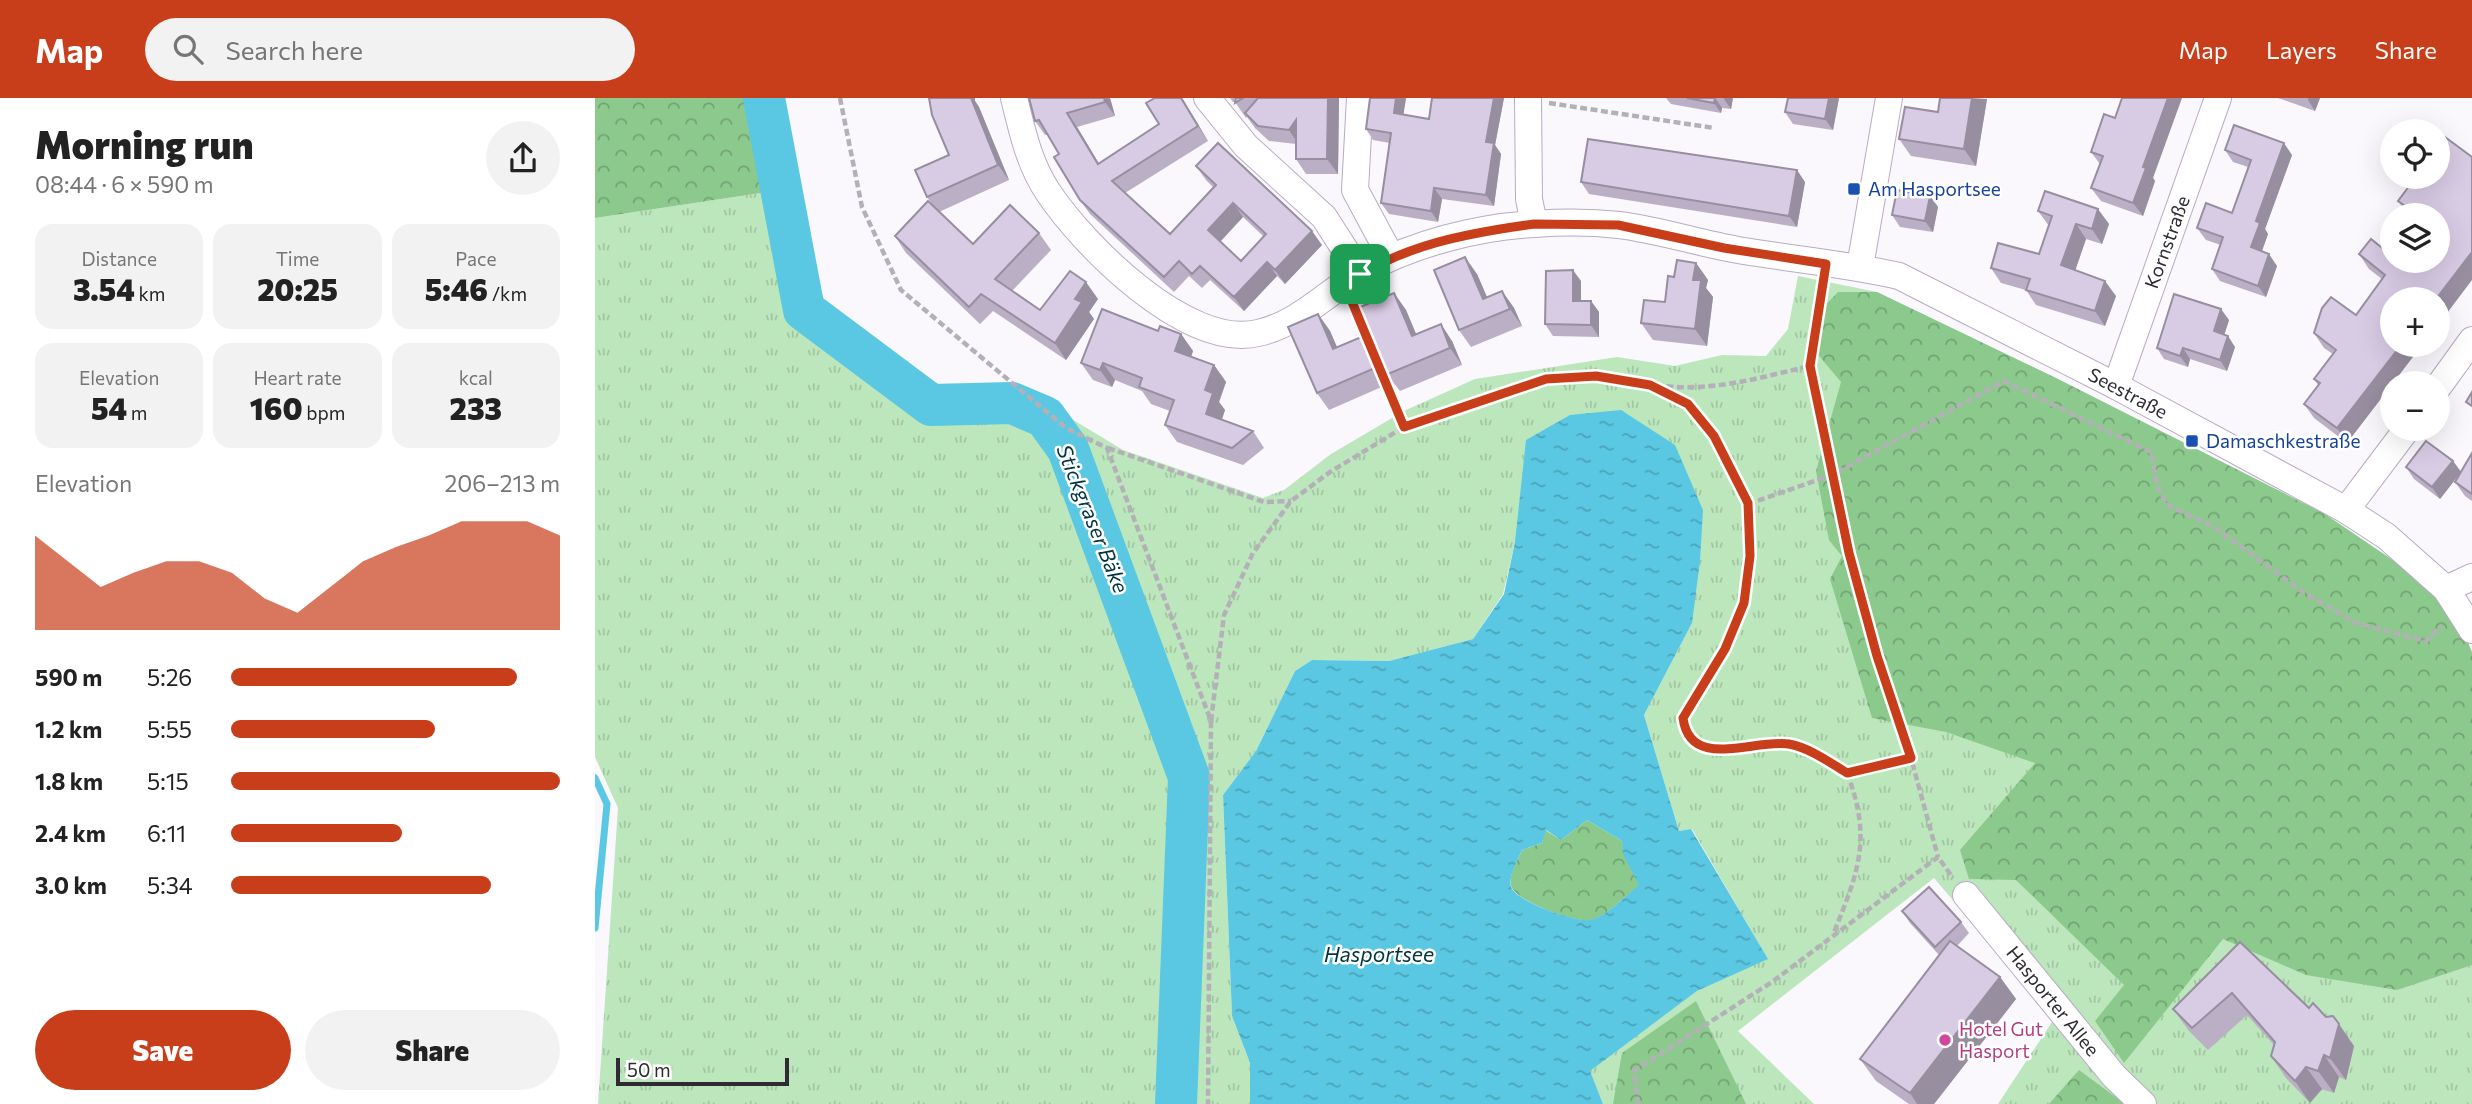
<!DOCTYPE html>
<meta charset="utf-8">
<style>
body{margin:0;font-family:Commissioner,sans-serif;background:#f2f2f2;color:#222;height:100vh;display:flex;flex-direction:column;font-size:26px;white-space:nowrap}
*{box-sizing:border-box;margin:0}
p{font-size:23px;color:#767676}
.icon{flex:none;width:38px;height:38px;fill:none;stroke:currentColor;stroke-width:2;stroke-linecap:round;stroke-linejoin:round}
.map{position:relative;flex:1;overflow:hidden}
.sheet{display:flex;flex-direction:column;background:#fff;width:595px}
.sheet>*{flex:none}
.controls{position:absolute;left:1785px;top:21px;display:grid;gap:14px}
.controls a{display:grid;place-items:center;width:70px;height:70px;border-radius:50%;background:#fff;box-shadow:0 7px 28px #0002;font-size:35px}
.scale{position:absolute;left:21px;bottom:18px;width:173px;box-sizing:border-box;padding-left:7px;border:4px solid #2f2a33;border-top:0;font-size:19px;line-height:24px;white-space:nowrap;color:#2f2a33;-webkit-text-stroke:5px #fff;paint-order:stroke}
.pin{position:absolute;display:grid;place-items:center;width:60px;height:60px;color:#fff;margin:-30px;border-radius:14px;box-shadow:0 4px 10px #0006}
.round{display:grid;place-items:center;flex:none;width:74px;height:74px;border-radius:37px;background:#f2f2f2}
.summary{display:flex;align-items:center;justify-content:space-between;height:119px;padding:0 35px}
h1{font-size:38px;font-weight:800;line-height:52px}
.figures{display:grid;grid-template-columns:repeat(3,1fr);gap:10px;height:119px;padding:7px 35px}
.figures div{display:grid;align-content:center;border-radius:18px;background:#f2f2f2;text-align:center}
.figures b{font-size:30px;font-weight:800}
.figures small{font-size:19px;font-weight:400}
.figures p{font-size:19px}
.chart{height:196px;padding:14px 35px}
.chart p{display:flex;justify-content:space-between}
.chart svg{width:100%;height:126px;margin-top:7px;fill:#c83e1b;opacity:.7}
.action{display:flex;gap:14px;margin-top:auto;padding:14px 35px}
.action a{flex:1;height:80px;border-radius:42px;background:#c83e1b;color:#fff;font-size:28px;font-weight:800;line-height:80px;text-align:center}
.action a+a{background:#f2f2f2;color:#222}
ul{padding:0 35px;list-style:none;font-size:23px}
li{display:grid;grid-template-columns:112px 84px 1fr;align-items:center;height:52px}
li i{height:18px;border-radius:9px;background:#c83e1b}
header{display:flex;align-items:center;gap:42px;box-sizing:border-box;height:98px;padding:0 35px;background:#c83e1b;color:#fff}
header strong{font-size:33px}
nav{display:flex;gap:38px;margin-inline-start:auto;font-size:24px}
.search{width:490px;height:63px;background:#f2f2f2;display:flex;align-items:center;gap:18px;box-sizing:border-box;padding:0 24px;border-radius:38px;color:#767676;font-size:26px}
main{display:flex;flex:1;min-height:0}
.map>svg:first-child{display:block}
</style>
<header>
<strong>Map</strong>
<div class="search"><svg class="icon" aria-label="search" viewBox="0 0 24 24"><circle cx="10" cy="10" r="6"/><path d="M15 15l6 6"/></svg>Search here</div>
<nav><a>Map</a><a>Layers</a><a>Share</a></nav>
</header>
<main>
<section class="sheet">
<div class="summary"><div><h1>Morning run</h1><p>08:44 · 6 × 590 m</p></div><a class="round"><svg class="icon" aria-label="share" viewBox="0 0 24 24"><path d="M12 15V3M7 8l5-5 5 5M5 13v7h14v-7"/></svg></a></div>
<div class="figures">
<div><p>Distance</p><b>3.54<small> km</small></b></div>
<div><p>Time</p><b>20:25</b></div>
<div><p>Pace</p><b>5:46<small> /km</small></b></div>
</div>
<div class="figures">
<div><p>Elevation</p><b>54<small> m</small></b></div>
<div><p>Heart rate</p><b>160<small> bpm</small></b></div>
<div><p>kcal</p><b>233</b></div>
</div>
<div class="chart"><p><span>Elevation</span>206–213 m</p>
<svg viewBox="0 0 160 44" preserveAspectRatio="none"><path d="M0 44V11L10 20L20 29L30 24L40 20L50 20L60 24L70 33L80 38L90 29L100 20L110 15L120 11L130 6L140 6L150 6L160 11V44z"/></svg>
</div>
<ul>
<li><b>590 m</b>5:26<i style="width:87%"></i></li>
<li><b>1.2 km</b>5:55<i style="width:62%"></i></li>
<li><b>1.8 km</b>5:15<i style="width:100%"></i></li>
<li><b>2.4 km</b>6:11<i style="width:52%"></i></li>
<li><b>3.0 km</b>5:34<i style="width:79%"></i></li>
</ul>
<div class="action"><a>Save</a><a>Share</a></div>
</section>
<div class="map">
<svg width="1877" height="1006" viewBox="0 0 1877 1006">
<defs>
<pattern id="grass-tufts" width="24" height="20" patternUnits="userSpaceOnUse" patternTransform="scale(1.75)"><rect width="24" height="20" fill="#bce6bc"/><path d="M3 7l-1-3M5 7V3M7 7l1-3M15 17l-1-3M17 17v-4M19 17l1-3" fill="none" stroke="#a2c5a2"/></pattern>
<pattern id="forest-crowns" width="20" height="18" patternUnits="userSpaceOnUse" patternTransform="scale(1.75)"><rect width="20" height="18" fill="#8cc98d"/><path d="M2 6a3 3 0 1 1 6 0M12 15a3 3 0 1 1 6 0" fill="none" stroke="#73a374"/></pattern>
<pattern id="water-ripples" width="26" height="14" patternUnits="userSpaceOnUse" patternTransform="scale(1.75)"><rect width="26" height="14" fill="#5ac8e2"/><path d="M2 4q2-2 4 0t4 0M15 11q2-2 4 0t4 0" fill="none" stroke="#4ba3b8"/></pattern>
</defs>
<rect width="100%" height="100%" fill="#faf7fd"/>
<g fill="url(#grass-tufts)">
<polygon points="172,94 203,215 325,313 426,321 459,344 582,674 566,1006 3,1006 23,710 0,659 0,120"/>
<polygon points="1203,178 1282,194 1459,279 1730,416 1877,554 1877,1006 1403,1006 1459,921 1339,780 1143,933 1219,1006 1008,1006 994,973 1102,893 1172,860 1097,731 1084,733 1049,617 1097,525 920,444 908,496 878,541 794,563 717,562 700,573 661,653 628,697 637,918 655,965 655,1006 599,1006 608,675 490,371 469,335 475,320 528,352 668,400 689,392 736,356 809,313 880,281 1022,259 1080,268 1127,257 1171,258 1193,231"/>
</g>
<g fill="url(#forest-crowns)">
<polygon points="0,0 149,0 172,94 0,120"/>
<polygon points="1243,194 1282,194 1459,279 1730,416 1855,501 1877,554 1877,867 1802,892 1711,877 1628,841 1529,965 1500,923 1529,887 1421,782 1374,781 1365,752 1440,665 1351,634 1277,620 1235,481 1247,458 1234,442 1221,373 1246,284 1220,253 1217,221"/>
<path d="M992 722 1027 743 1029 756 1045 787C1031 797 1013 817 997 822 981 826 920 803 916 788 913 777 923 762 927 752L947 745 950 732 966 742Z"/>
<polygon points="1101,903 1151,1006 1018,1006 1027,955"/>
<polygon points="1484,972 1530,1006 1454,1006"/>
</g>
<path fill="url(#water-ripples)" fill-rule="evenodd" d="M1026 312 1080 347 1108 412 1105 463 1097 525 1049 617 1084 733 1096 731 1173 861 1102 893 995 973 1008 1006H655V965L637 918 628 697 661 653 700 573 717 562 794 563 878 541 909 496 920 444 931 342 975 317ZM992 722 1027 743 1028 756 1044 787C1031 797 1011 819 995 822 979 824 922 804 916 789 913 778 923 762 927 752L947 745 951 732 966 742Z"/>
<g fill="none" stroke-linecap="round" stroke-linejoin="round">
<polyline stroke="#5ac8e2" stroke-width="7" points="0,680 12,706 0,830"/>
<polyline stroke="#5ac8e2" stroke-width="42" points="169,0 209,212 336,307 417,305 450,319 473,351 594,679 581,1006"/>
<defs>
<g id="minor">
<path d="M419 0C427 32 434 66 453 94 488 147 592 252 663 235 704 226 732 194 767 174 817 146 882 129 939 126 966 124 997 124 1024 127 1064 132 1103 145 1143 152 1196 161 1251 166 1304 178L1521 288 1751 412 1791 438 1851 491 1877 532"/>
<polyline points="612,0 651,48 729,119 765,175"/>
<polyline points="765,0 760,92 796,159"/>
<polyline points="933,0 934,101 939,126"/>
<polyline points="1265,169 1294,0"/>
<polyline points="1521,288 1623,0"/>
<polyline points="1843,289 1877,242"/>
<polyline points="1751,412 1812,331"/>
<polyline points="1851,491 1877,479"/>
<polyline points="1371,797 1519,978 1548,1006"/>
</g>
</defs>
<use href="#minor" stroke="#b9abc4" stroke-width="28"/>
<g stroke="#b4b0b7" stroke-width="4.5" stroke-dasharray="7 3.5" stroke-linecap="butt">
<polyline points="245,0 267,109 306,192 471,330 512,350 616,623 613,1006"/>
<polyline points="954,5 1119,30"/>
<polyline points="1227,186 1215,268 1237,377 1269,514 1316,660 1343,759"/>
<polyline points="758,207 772,241"/>
<polyline points="791,284 809,329"/>
<path d="M1061 287C1114 295 1163 280 1215 268"/>
<polyline points="513,350 669,404 696,403"/>
<polyline points="1153,406 1237,377 1409,283 1556,354 1562,387 1572,407 1618,428 1708,494 1761,525 1831,543 1847,528"/>
<path d="M616 623 629 517 658 455 696 403 735 374 809 329 951 281 1001 278 1055 287 1093 306 1119 338 1153 406 1155 458 1149 505 1130 551 1088 620C1095 673 1158 641 1194 646 1215 650 1234 664 1252 675 1277 740 1264 773 1239 834"/>
<polyline points="1252,675 1316,660"/>
<polyline points="1043,1006 1039,973 1177,884 1343,759 1358,780"/>
</g>
<use href="#minor" stroke="#fff" stroke-width="26"/>
</g>
<g fill="#baafc4" fill-rule="evenodd">
<path d="M515 0 520 18 482 29 504 66 564 26 587 0 613 43 530 95 575 136 618 89 611 82 601 68 727 147 690 186 682 178 649 213 615 182 607 190 594 178 579 194 495 116 485 102 464 56 453 37H450L440 23ZM648 119 669 139 646 163 625 144Z"/>
<polygon points="635,0 744,0 743,76 711,76 701,61 701,46 674,43 660,30 652,19 651,20 640,4 638,4"/>
<polygon points="775,0 811,0 808,17 834,21 837,0 909,0 900,47 906,56 899,108 847,101 843,124 794,116 786,105 795,45 778,42 771,31"/>
<polygon points="1071,0 1138,0 1136,11 1127,10 1126,15 1076,6"/>
<polygon points="1244,0 1238,32 1198,26 1190,14"/>
<polygon points="1683,0 1725,0 1720,13"/>
<polygon points="1392,1 1381,68 1316,58 1304,41 1343,14"/>
<polygon points="380,3 384,9 414,82 344,114 378,146 444,135 456,152 417,193 445,212 503,201 494,214 499,221 471,262 398,213 385,226 311,155 300,138 339,109 332,99 354,57"/>
<polygon points="1520,20 1560,83 1548,118 1506,103 1496,90 1505,66 1496,54"/>
<polygon points="1630,52 1697,57 1670,131 1673,136 1667,153 1682,168 1671,199 1625,183 1617,171 1626,147 1611,142 1602,130 1637,115 1653,69 1638,64"/>
<polygon points="1877,59 1797,247 1827,247 1752,345 1719,320 1709,306 1723,287 1719,281 1738,256 1729,250 1719,235 1761,217 1787,181 1774,171 1764,156 1806,165 1843,117 1814,117 1803,103"/>
<polygon points="986,84 1210,84 1202,129 994,96"/>
<polygon points="1335,98 1343,109 1338,134 1305,129 1297,117"/>
<polygon points="1443,113 1514,126 1507,146 1491,141 1480,172 1521,198 1510,228 1441,207 1431,192 1406,185 1396,170 1444,156 1454,128"/>
<polygon points="1101,165 1113,182 1111,190 1118,199 1112,248 1058,242 1046,225 1070,204 1079,179"/>
<polygon points="882,176 892,199 907,193 919,210 927,228 876,249 864,232"/>
<polygon points="986,183 986,203 996,203 1004,214 1004,239 958,238 950,226"/>
<polygon points="799,195 811,212 821,236 857,243 867,267 805,293 798,284 734,312 722,295 723,216 735,233 742,249 776,235"/>
<polygon points="1634,222 1629,237 1640,249 1632,273 1595,261 1593,269 1569,261 1562,250"/>
<polygon points="563,233 586,236 598,253 596,259 619,267 631,284 624,304 630,312 627,321 658,333 669,350 648,367 582,344 570,327 575,313 556,306 547,293 520,282 517,289 498,282 486,265"/>
<polygon points="1877,355 1877,403 1870,398 1860,384"/>
<polygon points="1858,363 1866,374 1845,401 1819,381 1811,369"/>
<polygon points="1307,813 1366,824 1374,835 1362,848 1405,879 1421,901 1339,1006 1314,1006 1281,983 1265,961 1344,857 1315,825"/>
<polygon points="1645,844 1714,910 1731,919 1759,948 1751,982 1744,979 1739,995 1727,991 1715,1005 1691,980 1676,958 1679,947 1652,917 1613,952 1594,933 1578,911"/>
</g>
<g fill="#978ea0">
<polygon points="375,0 380,0 380,3 384,9 414,82 403,67"/>
<polygon points="509,0 515,0 520,18 510,4"/>
<polygon points="586,0 587,0 613,43 603,28"/>
<polygon points="733,0 744,0 743,76 732,61"/>
<polygon points="801,0 811,0 807,26 799,15"/>
<polygon points="899,0 909,0 900,47 906,56 899,108 891,97 891,44"/>
<polygon points="1120,0 1127,10 1126,15 1119,5"/>
<polygon points="1129,0 1138,0 1136,11 1129,1"/>
<polygon points="1234,0 1244,0 1238,32 1230,21"/>
<polygon points="1377,0 1392,1 1381,68 1369,51"/>
<polygon points="1573,0 1587,0 1558,80 1560,83 1548,118 1538,105 1548,69"/>
<polygon points="1713,0 1725,0 1720,13 1713,2"/>
<polygon points="472,15 482,29 513,81 503,66"/>
<polygon points="701,22 704,47 694,32"/>
<polygon points="1689,45 1697,57 1670,131 1673,136 1664,161 1656,149 1661,123"/>
<polygon points="1202,72 1210,84 1202,129 1194,118"/>
<polygon points="839,90 847,101 843,124 836,113"/>
<polygon points="1335,98 1343,109 1338,134 1330,123"/>
<polygon points="638,105 648,119 623,146 613,132"/>
<polygon points="1503,111 1514,126 1507,146 1497,131"/>
<polygon points="1481,126 1491,141 1477,182 1466,167"/>
<polygon points="717,133 727,147 690,186 680,172"/>
<polygon points="1877,154 1877,182 1843,227 1843,201 1841,201"/>
<polygon points="1674,156 1682,168 1671,199 1663,188"/>
<polygon points="870,159 882,176 900,218 888,201"/>
<polygon points="672,164 682,178 649,213 639,199"/>
<polygon points="1101,165 1113,182 1111,190 1118,199 1112,248 1100,231 1098,182"/>
<polygon points="978,172 986,183 986,214 978,203"/>
<polygon points="1510,183 1521,198 1510,228 1500,213"/>
<polygon points="491,184 503,201 494,214 499,221 471,262 460,245 480,201"/>
<polygon points="907,193 919,210 927,228 915,211"/>
<polygon points="799,195 811,212 829,255 817,238"/>
<polygon points="996,203 1004,214 1004,239 996,227"/>
<polygon points="1626,211 1634,222 1627,244 1619,233"/>
<polygon points="723,216 735,233 750,268 738,251"/>
<polygon points="846,226 857,243 867,267 855,250"/>
<polygon points="586,236 598,253 592,270 580,253"/>
<polygon points="1633,238 1640,249 1632,273 1625,262"/>
<polygon points="1806,247 1827,247 1752,345 1742,330"/>
<polygon points="1588,250 1595,261 1593,269 1585,258"/>
<polygon points="508,265 520,282 517,289 505,272"/>
<polygon points="619,267 631,284 624,304 630,312 623,333 611,316 610,292"/>
<polygon points="1858,363 1866,374 1845,401 1837,389"/>
<polygon points="1405,879 1421,901 1339,1006 1322,1006 1315,995"/>
<polygon points="1744,926 1759,948 1751,982 1735,960"/>
<polygon points="1729,957 1744,979 1739,995 1723,973"/>
<polygon points="1711,969 1727,991 1715,1005 1700,983"/>
</g>
<g fill="#d8cbe4" stroke="#978ea0" stroke-width="2" fill-rule="evenodd">
<polygon points="334,0 376,0 403,67 332,99 320,72 354,57 337,17"/>
<path d="M434 0H509L510 4 472 15 503 66 564 26 551 5 560 0H586L603 28 517 83 575 136 621 87 601 68 623 45 717 133 680 172 672 164 639 199 605 168 597 176 584 163 569 179 485 102 459 59 464 56 444 22 440 23ZM638 105 671 136 646 163 613 132Z"/>
<polygon points="641,0 648,0 640,5"/>
<polygon points="663,0 733,0 732,61 701,61 701,22 694,32 663,28 650,15"/>
<polygon points="775,0 801,0 799,15 834,21 837,0 899,0 891,44 899,45 891,97 839,90 836,113 786,105 796,35 771,31"/>
<polygon points="1092,0 1120,0 1119,5"/>
<polygon points="1193,0 1234,0 1230,21 1190,14"/>
<polygon points="1345,0 1377,0 1369,51 1304,41 1310,9 1343,14"/>
<polygon points="1527,0 1573,0 1548,69 1551,70 1538,105 1496,90 1508,58 1496,54 1509,16 1520,20"/>
<polygon points="1639,27 1689,45 1661,123 1665,125 1656,149 1674,156 1663,188 1617,171 1628,139 1602,130 1611,105 1637,115 1656,62 1630,52"/>
<polygon points="1850,39 1877,59 1877,154 1841,201 1797,201 1797,247 1806,247 1742,330 1709,306 1725,285 1719,281 1741,252 1719,235 1727,210 1736,199 1761,217 1790,177 1764,156 1776,141 1797,158 1797,163 1804,163 1806,165 1808,163 1843,163 1843,117 1823,117 1803,103 1821,79 1843,79 1843,49"/>
<polygon points="993,41 1202,72 1194,118 986,84"/>
<polygon points="1302,92 1335,98 1330,123 1297,117"/>
<polygon points="1450,93 1503,111 1497,131 1481,126 1466,167 1510,183 1500,213 1431,192 1435,181 1396,170 1403,145 1444,156 1457,118 1443,113"/>
<polygon points="333,103 378,146 415,107 444,135 400,181 445,212 475,173 491,184 480,201 487,204 460,245 386,196 374,209 300,138"/>
<polygon points="870,159 888,201 907,193 915,211 864,232 839,172"/>
<polygon points="1082,162 1101,165 1098,182 1106,182 1100,231 1046,225 1049,202 1070,204 1073,178 1079,179"/>
<polygon points="978,172 978,203 996,203 996,227 950,226 951,173"/>
<polygon points="799,195 817,238 846,226 855,250 793,276 789,266 722,295 693,229 723,216 738,251 776,235 765,209"/>
<polygon points="1579,196 1626,211 1619,233 1633,238 1625,262 1588,250 1585,258 1562,250"/>
<polygon points="507,211 563,233 565,228 586,236 580,253 619,267 610,292 618,295 611,316 658,333 637,350 570,327 579,302 544,289 547,280 508,265 505,272 486,265"/>
<polygon points="1877,294 1877,308 1871,304"/>
<polygon points="1831,343 1858,363 1837,389 1811,369"/>
<polygon points="1877,355 1877,396 1860,384"/>
<polygon points="1334,789 1366,824 1340,849 1307,813"/>
<polygon points="1355,843 1405,879 1315,995 1265,961"/>
<polygon points="1645,844 1714,910 1718,905 1731,919 1738,918 1744,926 1735,960 1729,957 1723,973 1711,969 1700,983 1676,958 1680,944 1637,895 1597,930 1578,911"/>
</g>
<g fill="none" stroke-linecap="round" stroke-linejoin="round">
<defs>
<path id="route" d="M939 126 1023 127 1129 150 1231 166 1215 268 1254 455 1282 558 1316 660 1252 675C1234 664 1215 650 1194 646 1158 641 1095 673 1088 620L1130 551 1149 505 1155 458 1153 405 1119 338 1093 306 1055 287 1001 278 951 281 809 329 750 187C805 147 873 135 939 126Z"/>
</defs>
<use href="#route" stroke="#fff" stroke-width="14"/>
<use href="#route" stroke="#c83e1b" stroke-width="9"/>
</g>
<g fill="#1a4fb4" stroke="#fff" stroke-width="2.5">
<rect x="1252" y="84" width="14" height="14" rx="3.5"/>
<rect x="1590" y="336" width="14" height="14" rx="3.5"/>
</g>
<circle fill="#d1479c" stroke="#fff" stroke-width="2.5" cx="1350" cy="942" r="7"/>
<g text-anchor="middle" stroke-width="5" stroke-linejoin="round" paint-order="stroke">
<g font-size="19" fill="#164399" stroke="#fff" text-anchor="start">
<text x="1273" y="98">Am Hasportsee</text>
<text x="1611" y="350">Damaschkestraße</text>
</g>
<g font-size="19" fill="#2f2a33" stroke="#fff">
<text transform="translate(1572 144) rotate(-70)" y="7">Kornstraße</text>
<text transform="translate(1533 295) rotate(28)" y="7">Seestraße</text>
<text transform="translate(1458 903) rotate(51)" y="7">Hasporter Allee</text>
</g>
<g font-size="19" fill="#b23c85" stroke="#fff" text-anchor="start">
<text x="1364" y="938">Hotel Gut<tspan x="1364" dy="22">Hasport</tspan></text>
</g>
<g font-size="21" font-style="italic" fill="#00343f" stroke="#fff">
<text transform="translate(497 421) rotate(68)" y="7">Stickgraser Bäke</text>
<text x="784" y="864">Hasportsee</text>
</g>
</g>
</svg>
<div class="controls">
<a><svg class="icon" aria-label="locate" viewBox="0 0 24 24"><circle cx="12" cy="12" r="6"/><path d="M12 2v4M12 18v4M2 12h4M18 12h4"/></svg></a>
<a><svg class="icon" aria-label="layers" viewBox="0 0 24 24"><path d="M12 4l9 5-9 5-9-5zM3 14l9 5 9-5"/></svg></a>
<a>+</a>
<a>−</a>
</div>
<div class="scale">50 m</div>
<div class="pin" style="left:765px;top:176px;background:#1e9e55"><svg class="icon" aria-label="arrive" viewBox="0 0 24 24"><path d="M6 21V4h12l-3 4 3 4H6"/></svg></div>
</div>
</main>
